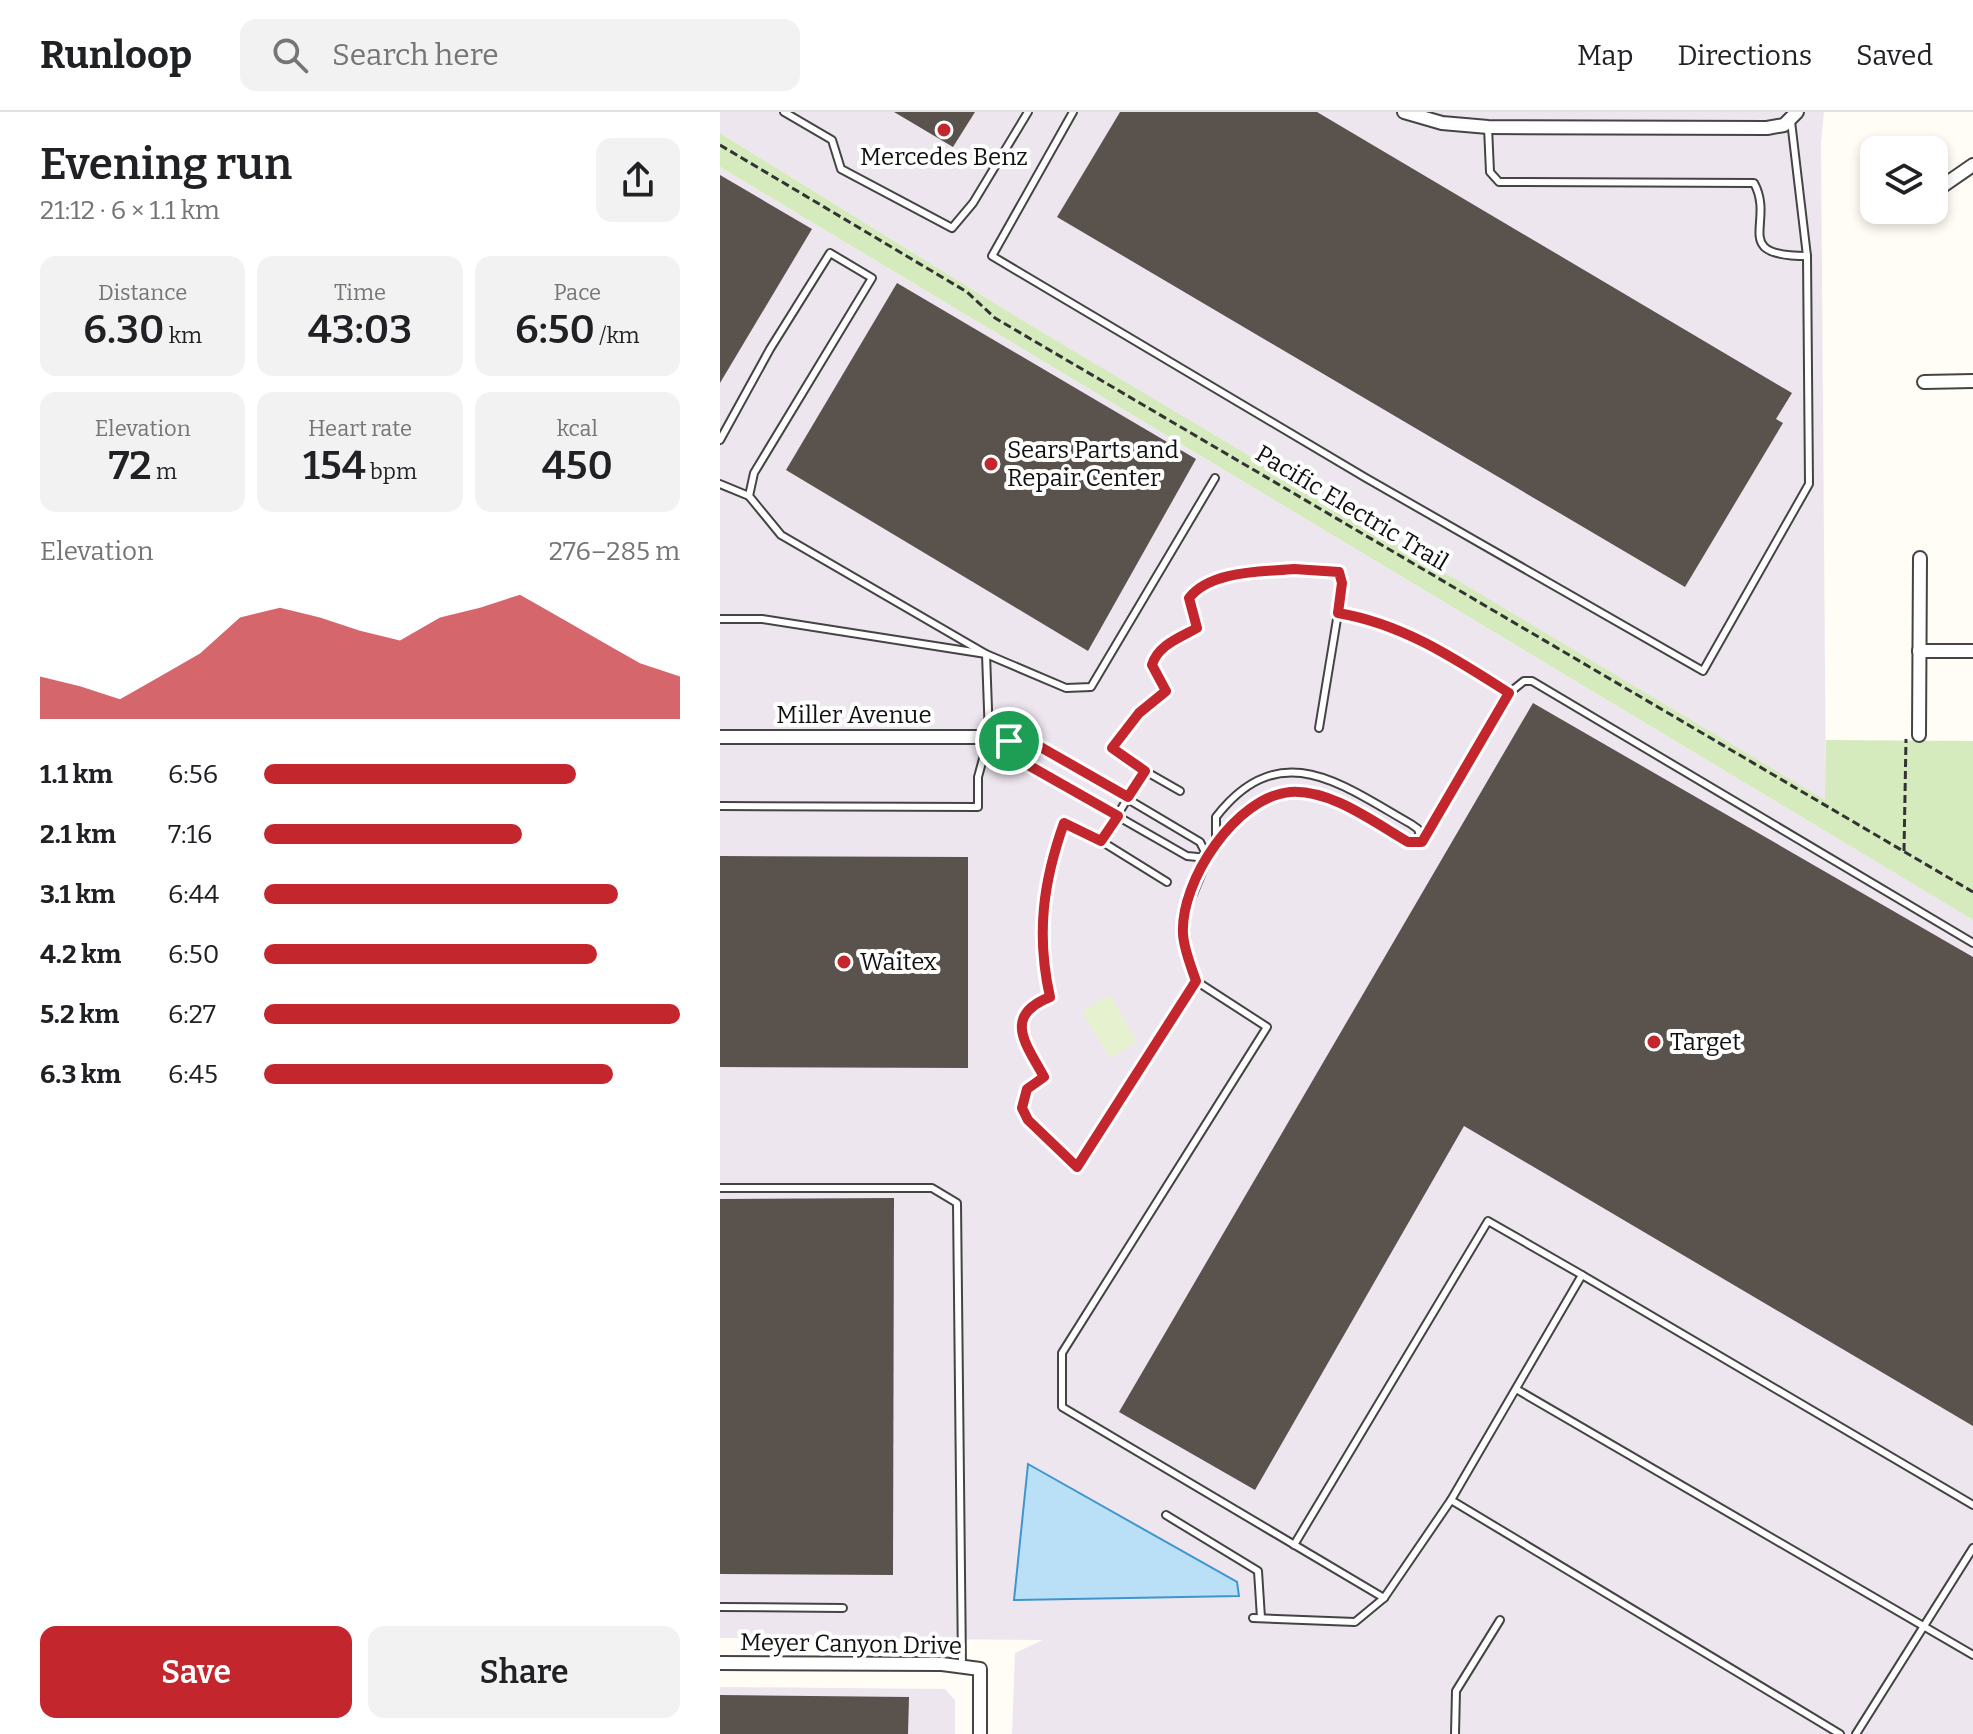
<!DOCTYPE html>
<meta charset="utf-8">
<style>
body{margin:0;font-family:Bitter,serif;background:#f2f2f2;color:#202124;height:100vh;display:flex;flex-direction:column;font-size:30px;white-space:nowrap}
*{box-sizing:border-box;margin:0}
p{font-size:26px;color:#757577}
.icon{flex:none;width:44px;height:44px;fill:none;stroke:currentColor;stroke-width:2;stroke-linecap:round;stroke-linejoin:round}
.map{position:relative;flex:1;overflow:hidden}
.details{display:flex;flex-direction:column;background:#fff;width:720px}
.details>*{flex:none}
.fabs{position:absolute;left:1140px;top:24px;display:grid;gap:16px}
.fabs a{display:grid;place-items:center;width:88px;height:88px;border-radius:16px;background:#fff;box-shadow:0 4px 12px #0003;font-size:40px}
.pin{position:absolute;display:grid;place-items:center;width:68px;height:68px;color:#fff;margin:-34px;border:4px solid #fff;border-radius:50%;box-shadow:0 2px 8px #0007}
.round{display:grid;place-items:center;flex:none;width:84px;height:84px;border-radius:16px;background:#f2f2f2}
.headline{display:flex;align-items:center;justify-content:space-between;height:136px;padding:0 40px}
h1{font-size:44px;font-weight:600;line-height:60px}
.metrics{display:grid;grid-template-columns:repeat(3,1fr);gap:12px;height:136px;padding:8px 40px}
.metrics div{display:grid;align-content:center;border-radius:16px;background:#f2f2f2;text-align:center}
.metrics b{font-size:40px;font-weight:600}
.metrics small{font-size:22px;font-weight:400}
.metrics p{font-size:22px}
.chart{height:224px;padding:16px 40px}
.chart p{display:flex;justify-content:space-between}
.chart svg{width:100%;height:144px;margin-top:8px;fill:#c4262e;opacity:.7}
.action{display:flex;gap:16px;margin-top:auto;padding:16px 40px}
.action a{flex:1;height:92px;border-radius:16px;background:#c4262e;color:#fff;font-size:32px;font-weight:600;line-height:92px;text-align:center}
.action a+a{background:#f2f2f2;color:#202124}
ul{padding:0 40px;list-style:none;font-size:26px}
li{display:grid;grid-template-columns:128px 96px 1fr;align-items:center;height:60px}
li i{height:20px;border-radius:10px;background:#c4262e}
header{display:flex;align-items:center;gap:48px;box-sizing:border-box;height:112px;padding:0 40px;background:#fff;border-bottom:2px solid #e0e0e0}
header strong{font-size:38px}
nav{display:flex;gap:44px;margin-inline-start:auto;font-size:28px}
.search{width:560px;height:72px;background:#f2f2f2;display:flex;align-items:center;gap:20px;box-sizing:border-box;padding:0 28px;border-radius:16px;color:#757577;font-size:30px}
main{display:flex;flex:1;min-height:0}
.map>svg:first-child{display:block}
</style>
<header>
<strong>Runloop</strong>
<div class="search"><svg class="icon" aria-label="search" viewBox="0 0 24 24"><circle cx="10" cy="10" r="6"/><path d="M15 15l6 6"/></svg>Search here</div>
<nav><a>Map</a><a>Directions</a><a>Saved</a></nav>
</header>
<main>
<section class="details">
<div class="headline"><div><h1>Evening run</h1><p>21:12 · 6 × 1.1 km</p></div><a class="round"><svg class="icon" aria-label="share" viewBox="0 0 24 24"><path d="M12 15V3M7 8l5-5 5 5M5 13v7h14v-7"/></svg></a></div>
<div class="metrics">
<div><p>Distance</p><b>6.30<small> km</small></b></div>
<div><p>Time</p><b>43:03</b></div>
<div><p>Pace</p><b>6:50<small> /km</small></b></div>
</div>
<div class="metrics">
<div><p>Elevation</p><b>72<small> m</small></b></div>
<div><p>Heart rate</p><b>154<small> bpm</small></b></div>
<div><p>kcal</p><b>450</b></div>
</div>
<div class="chart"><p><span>Elevation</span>276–285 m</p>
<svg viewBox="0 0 160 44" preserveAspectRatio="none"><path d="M0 44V31L10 34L20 38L30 31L40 24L50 13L60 10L70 13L80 17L90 20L100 13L110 10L120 6L130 13L140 20L150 27L160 31V44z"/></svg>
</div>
<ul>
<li><b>1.1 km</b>6:56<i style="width:75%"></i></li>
<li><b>2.1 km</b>7:16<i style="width:62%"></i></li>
<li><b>3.1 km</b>6:44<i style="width:85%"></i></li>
<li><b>4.2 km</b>6:50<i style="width:80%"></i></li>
<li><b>5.2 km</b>6:27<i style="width:100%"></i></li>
<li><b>6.3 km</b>6:45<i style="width:84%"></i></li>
</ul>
<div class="action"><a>Save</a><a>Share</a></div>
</section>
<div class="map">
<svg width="1253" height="1622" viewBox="0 0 1253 1622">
<rect width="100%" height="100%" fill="#fffdf5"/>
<g fill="#eee6ef">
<polygon points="0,0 1104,0 1101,32 1106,689 284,197 0,21"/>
<polygon points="0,55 1253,808 1253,1622 292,1622 295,1541 323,1528 0,1526"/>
<polygon points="0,1575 225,1577 235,1588 235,1622 0,1622"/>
</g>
<polygon fill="#d5ebbd" points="0,21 284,197 1105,688 1106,628 1253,629 1253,808 0,55"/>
<polygon fill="#e6f2cf" points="390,883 417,930 390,946 362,899"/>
<polygon fill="#b9e0f7" stroke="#3f96cf" stroke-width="2" points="308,1352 517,1470 519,1484 294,1488"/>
<g fill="#5a524d">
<polygon points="174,0 255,0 233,35"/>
<polygon points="400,0 597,0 1072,281 1056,307 1063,311 965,475 337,105"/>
<polygon points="0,63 92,117 0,271"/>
<polygon points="177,171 476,347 368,539 66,358"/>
<polygon points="813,591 1253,845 1253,1314 744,1014 535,1378 399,1300"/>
<polygon points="0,744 248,745 248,956 0,955"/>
<polygon points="174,1086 173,1463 0,1462 0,1087"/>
<polygon points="0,1583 189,1585 188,1622 0,1622"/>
</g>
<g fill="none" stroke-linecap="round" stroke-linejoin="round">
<defs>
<g id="lane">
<polyline points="64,0 112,28 121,57 232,116 253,91 308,0"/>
<polyline points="353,0 272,144 646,366 983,559 1089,372 1087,144 1071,9"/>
<path d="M768 15 770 60 779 70 1034 71C1056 111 1009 144 1087 144"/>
<polyline points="0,328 50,237 110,141 152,166 34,361 29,384 61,423 266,542 269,625 258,665 258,695 0,694"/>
<polyline points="0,372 29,384"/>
<polyline points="0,507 42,507 266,542 346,576 371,575 495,366"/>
<polyline points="599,616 618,501"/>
<polyline points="269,625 289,629 303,625 480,730 488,746"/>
<polyline points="289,629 294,645 467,744 488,746"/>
<polyline points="425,659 460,679"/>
<path d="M496 727C510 717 519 703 533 693 584 658 644 704 688 730H702"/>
<polyline points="381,729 447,770"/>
<path d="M702 730 698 717 691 712C622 673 560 622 496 705V727L465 801 467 843 476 869 547 915 342 1241V1295L664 1486 731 1388 1120 1622"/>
<polyline points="702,730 789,581 804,569 812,569 1253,831"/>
<path d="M476 869 357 1055 308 1008 302 996 307 977 324 965C306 932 282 904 330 885 316 823 323 770 344 711L381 729 425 659 392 636 419 601 446 579 432 553C438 533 458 526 477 516L469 486C493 454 582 455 619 460L622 471 618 501C683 512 734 546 789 581"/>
<polyline points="0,1076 212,1076 237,1091 242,1554"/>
<polyline points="796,1277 1253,1543"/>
<polyline points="731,1388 862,1163 1253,1393"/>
<polyline points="446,1403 538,1459 541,1506"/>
<polyline points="574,1433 768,1109 862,1163"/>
<polyline points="0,1495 123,1496"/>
<polyline points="533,1506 635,1510 664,1486"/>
<polyline points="735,1622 736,1579 780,1508"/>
<polyline points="1136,1622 1253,1436"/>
</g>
<g id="street">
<polyline points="684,0 722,11 768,15 1047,16 1064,13 1077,0"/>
<polyline points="1214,80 1253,53"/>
<polyline points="1204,270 1253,269"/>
<polyline points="1199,539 1253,539"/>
<polyline points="1199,623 1200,446"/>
<polyline points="0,625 269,625"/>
<polyline points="0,1551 222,1552 260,1557 260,1622"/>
</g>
</defs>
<use href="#lane" stroke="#444" stroke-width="10"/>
<use href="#street" stroke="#444" stroke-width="16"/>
<g stroke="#333" stroke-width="3" stroke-dasharray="8 4" stroke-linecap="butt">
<polyline points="0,33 247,180 275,206 1253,780"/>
<polyline points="1184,739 1186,627"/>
</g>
<use href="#lane" stroke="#fff" stroke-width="6"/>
<use href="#street" stroke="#fff" stroke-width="12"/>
</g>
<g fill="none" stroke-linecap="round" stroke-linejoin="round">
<defs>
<path id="route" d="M574 457 619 460 622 471 618 501C683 512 734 546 789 581L702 730H688C655 711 611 677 570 680 516 685 460 769 463 822 464 838 471 854 476 869L357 1055 308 1008 302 996 307 977 324 965C306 932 282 904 330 885 316 823 323 770 344 711L381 729 398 704 294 645 289 629 303 625 408 685 425 659 392 636 419 601 446 579 432 553C438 533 459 526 477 516L469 486C491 458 542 460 574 457Z"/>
</defs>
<use href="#route" stroke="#fff" stroke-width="16"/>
<use href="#route" stroke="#c4262e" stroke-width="10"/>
</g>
<g fill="#c4262e" stroke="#fff" stroke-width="3">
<circle cx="224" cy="18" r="8"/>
<circle cx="271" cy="352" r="8"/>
<circle cx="124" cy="850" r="8"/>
<circle cx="934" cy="930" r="8"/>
</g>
<g text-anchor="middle" stroke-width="8" stroke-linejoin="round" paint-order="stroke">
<g font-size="24" fill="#111" stroke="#fff" text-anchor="start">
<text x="224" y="53" text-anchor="middle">Mercedes Benz</text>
<text x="287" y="346">Sears Parts and<tspan x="287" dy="28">Repair Center</tspan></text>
<text x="140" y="858">Waitex</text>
<text x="950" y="938">Target</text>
</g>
<g font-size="24" fill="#111" stroke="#fff">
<text transform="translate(632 396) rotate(31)" y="8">Pacific Electric Trail</text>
<text x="134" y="611">Miller Avenue</text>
<text transform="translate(131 1532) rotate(1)" y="8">Meyer Canyon Drive</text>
</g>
</g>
</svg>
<div class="fabs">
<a><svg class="icon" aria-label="layers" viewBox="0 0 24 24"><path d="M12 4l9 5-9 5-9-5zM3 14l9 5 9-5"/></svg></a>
</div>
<div class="pin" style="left:289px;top:629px;background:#1e9e55"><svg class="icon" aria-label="arrive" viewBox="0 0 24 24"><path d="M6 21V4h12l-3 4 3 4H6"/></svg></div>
</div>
</main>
